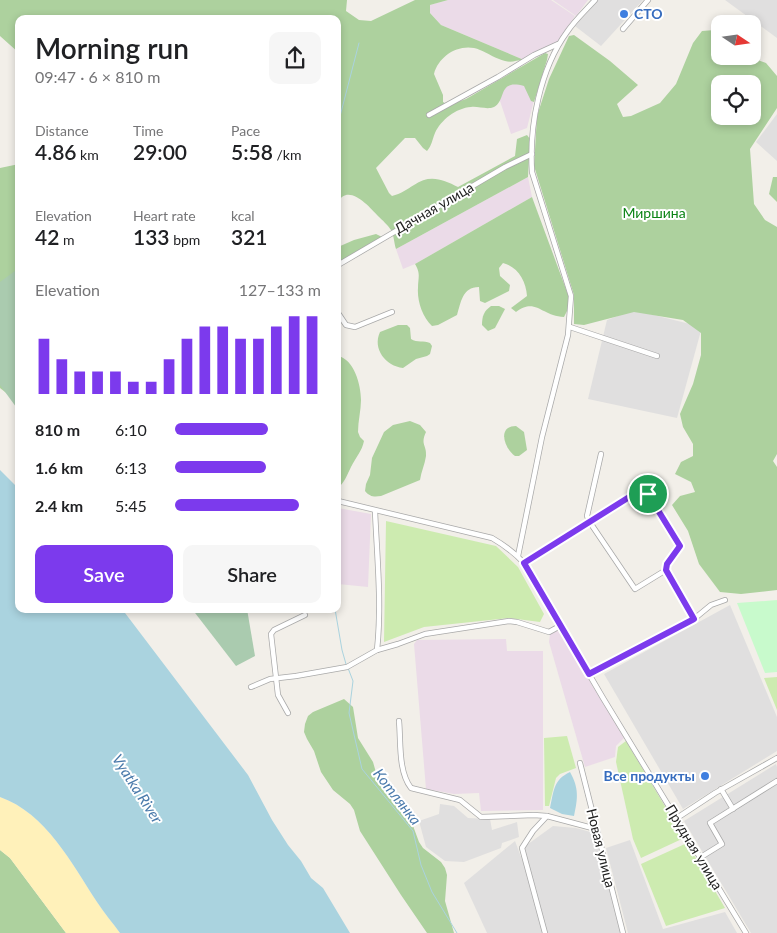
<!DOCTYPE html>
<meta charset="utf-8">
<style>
body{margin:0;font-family:Lato,sans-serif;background:#f6f6f6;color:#202124;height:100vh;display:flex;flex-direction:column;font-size:19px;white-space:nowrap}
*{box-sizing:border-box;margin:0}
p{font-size:16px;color:#757577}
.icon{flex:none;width:28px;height:28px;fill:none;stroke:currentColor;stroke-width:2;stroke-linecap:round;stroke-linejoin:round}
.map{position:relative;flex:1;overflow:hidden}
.side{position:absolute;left:15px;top:15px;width:326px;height:598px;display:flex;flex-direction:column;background:#fff;border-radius:10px;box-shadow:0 2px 8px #0003}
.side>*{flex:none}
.needle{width:32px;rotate:103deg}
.buttons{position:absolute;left:711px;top:15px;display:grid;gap:10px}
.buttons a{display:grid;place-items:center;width:50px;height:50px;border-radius:10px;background:#fff;box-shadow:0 2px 8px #0003;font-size:25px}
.pin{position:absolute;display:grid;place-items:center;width:42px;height:42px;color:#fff;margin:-21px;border:2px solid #fff;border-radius:50%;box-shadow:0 1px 5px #0007}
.round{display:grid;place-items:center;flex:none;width:52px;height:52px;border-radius:10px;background:#f6f6f6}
.headline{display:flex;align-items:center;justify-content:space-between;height:85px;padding:0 20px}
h1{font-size:28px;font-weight:600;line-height:38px}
.figures{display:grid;grid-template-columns:repeat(3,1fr);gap:8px;height:85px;padding:5px 20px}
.figures div{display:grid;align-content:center}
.figures b{font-size:21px;font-weight:600}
.figures small{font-size:14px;font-weight:400}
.figures p{font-size:14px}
.chart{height:140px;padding:10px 20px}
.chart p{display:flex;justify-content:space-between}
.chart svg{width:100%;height:90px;margin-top:5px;stroke:#7c3aed;stroke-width:6}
.button{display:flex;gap:10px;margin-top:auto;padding:10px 20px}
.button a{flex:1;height:58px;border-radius:10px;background:#7c3aed;color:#fff;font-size:20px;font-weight:600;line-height:58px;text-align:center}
.button a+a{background:#f6f6f6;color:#202124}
ul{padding:0 20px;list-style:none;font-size:16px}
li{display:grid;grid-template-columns:80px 60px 1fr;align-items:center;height:38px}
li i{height:12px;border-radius:6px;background:#7c3aed}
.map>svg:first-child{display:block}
</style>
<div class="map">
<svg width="777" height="933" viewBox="0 0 777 933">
<rect width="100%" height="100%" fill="#f2efe9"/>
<g fill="#e0dfdf">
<polygon points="598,0 643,0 601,46 575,26"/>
<polygon points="725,0 777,0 777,38"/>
<polygon points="777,114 777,161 756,142"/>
<polygon points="634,310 702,327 677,418 588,399 607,320"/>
<polygon points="730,605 777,717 777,751 683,809 604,674"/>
<polygon points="776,764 777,767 777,933 751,933 684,821"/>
<polygon points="440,804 454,806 468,818 490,819 492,830 517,822 519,837 502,843 501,848 464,862 445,861 426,847 419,821 439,814"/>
<polygon points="553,826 576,828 594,833 621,933 547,933 524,847"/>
<polygon points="630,840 663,929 725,912 737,933 628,933 606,848"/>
<polygon points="515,841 524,865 544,933 487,933 464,883"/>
</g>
<g fill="#ebdbe8">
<polygon points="448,0 551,0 575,16 559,41 524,60 441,25 430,13 430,5"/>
<polygon points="553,0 588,0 576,16"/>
<polygon points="541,72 527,128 511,134 495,86"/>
<polygon points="528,177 532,197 415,264 403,269 396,249"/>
<polygon points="338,508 371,514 368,587 338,584"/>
<polygon points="559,630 624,738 616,746 615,757 585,767 549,642 550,634"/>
<polygon points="506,639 507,651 543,651 543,810 481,811 479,793 454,794 426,789 414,644 417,640"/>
</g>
<g fill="#cdebb0">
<polygon points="386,521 496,546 518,567 544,614 540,622 509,618 424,627 384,642"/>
<polygon points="777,677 777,710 764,678"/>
<polygon points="567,736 576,768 560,774 556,778 549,806 545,806 544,738"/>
<polygon points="626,741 684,838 641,858 633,839 616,762 618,747"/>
<polygon points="687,843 725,908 666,926 641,864"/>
</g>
<g fill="#add19e" fill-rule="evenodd">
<path d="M0 0H347L346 11 359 20 371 21 415 0H448L430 5V13L441 25 524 60C516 60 512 63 505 61 496 59 488 53 480 50 461 42 439 55 434 74L443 95V102L448 105 466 99 545 53 548 54 547 60 534 102 531 101 524 86C497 79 507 100 494 107 487 110 478 106 471 107 456 108 441 120 435 133 432 140 432 145 427 151L423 148 415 138H405L376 168 389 193 392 196C401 194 407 189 414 185 429 174 443 179 458 187L515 156 517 139 527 135 530 139 528 177 396 249C394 243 394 235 391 230 388 225 382 220 378 216 369 206 348 183 338 202V19H19V53L0 36Z"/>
<path d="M715 30 720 34V56H746L766 63 777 76V108L750 149 754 204 765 220 777 227V454L773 461 777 467V590L741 594 720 592 699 564 688 531 672 505 680 496 695 492 691 482 675 474 681 462 693 456V444L683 427 680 414 693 384 701 355V333L683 320 634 312 584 325 574 324V295L534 166 537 116 549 79 569 36 574 35 610 61 638 85 617 104 623 117 631 116 660 103 676 84 693 43 702 31ZM720 84H752V116H720Z"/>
<polygon points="19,164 19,403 0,388 0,168"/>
<polygon points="773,177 777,177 777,202 769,194"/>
<path d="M532 197 570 300 569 307 564 317C541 316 536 297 516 312L511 308 527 296C526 281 518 267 503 263L499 268 500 276 510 285 509 291 485 303 480 301 479 287C462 287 461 303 457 315L438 325 432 326C422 317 417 300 418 288 418 277 421 274 415 264Z"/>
<polygon points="376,234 382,237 338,263 338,247 354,240"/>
<path d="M491 306H499L505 309 495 328 488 331 482 325C482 316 484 311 491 306Z"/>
<path d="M398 325H407L410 328 411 339C417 343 424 340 430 343L432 346 430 354 427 356 416 359 403 368C386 366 372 349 380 332Z"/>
<path d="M338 356C354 359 361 385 361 400 361 410 358 421 358 432L360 437 364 441C362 451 356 457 351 467 347 475 345 482 338 488Z"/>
<path d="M410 421 420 425 426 432C420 445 427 445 426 456 425 464 421 472 420 480L381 496C374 497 370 497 365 491L366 484 370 475 372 458 384 432 393 425Z"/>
<path d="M516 426 524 432 527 450 519 456H515C504 448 497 426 516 426Z"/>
<polygon points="344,699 353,707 358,738 373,762 377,776 381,782 393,791 409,815 419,842 423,848 441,862 445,868 447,875 445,901 454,933 427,933 401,895 360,831 354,810 350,804 333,790 321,772 314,751 307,739 304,732 305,724 308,716 313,712"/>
<polygon points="0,850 10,858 66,933 0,933"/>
</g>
<path fill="#fff1ba" d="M0 797C46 813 72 864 97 902 104 913 113 923 120 933H66L10 858 0 850Z"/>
<g fill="#aacbaf">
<polygon points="19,268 19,411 0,385 0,282"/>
<polygon points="192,609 247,609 255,656 236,666"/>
</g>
<polygon fill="#c8facc" points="777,600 777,672 765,673 737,603"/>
<g fill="#aad3df">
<path d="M0 470 19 489V609H122L248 775 272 820 288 845 301 861 311 878 323 888 350 933H120C113 923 104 913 97 902 72 864 46 813 0 797Z"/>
<path d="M570 772C579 788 578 798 574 816L562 814 550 808C554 791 553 780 570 772Z"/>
</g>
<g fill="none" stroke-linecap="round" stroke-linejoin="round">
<g stroke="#aad3df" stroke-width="1">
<polyline points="338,124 359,43"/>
<polyline points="335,609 342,650 346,664"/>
<polyline points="348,668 353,681 349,713 362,769 413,831 421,865 432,892 457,933"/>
</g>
<defs>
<g id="minor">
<polyline points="623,29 648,0"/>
<polyline points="429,115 498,77 534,55 558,44"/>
<polyline points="338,265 505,167 532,154"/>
<polyline points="338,313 346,325 355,327 392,312"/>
<polyline points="570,327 657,356"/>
<polyline points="601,454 587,516 589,521 635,589 666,570"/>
<path d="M338 501 492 538C504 545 514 552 524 563L603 698 746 933"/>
<path d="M375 511C377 557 382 604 377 650"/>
<path d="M518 556 542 437 568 335 571 296 532 172C529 126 540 69 567 32 575 20 586 10 595 0"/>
<polyline points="524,563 641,489 648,494 679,546 667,564 666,570 694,619"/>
<polyline points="589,674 694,619 711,605 725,600"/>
<polyline points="251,687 270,679 296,676 347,667 377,650 398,644 425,634 509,621 517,622 549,632 560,626"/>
<polyline points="288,713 278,695 271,634 274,630 305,615"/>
<path d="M399 721C401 742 398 771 411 788L460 800 481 817 534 815 547 816"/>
<polyline points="580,763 623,933"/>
<polyline points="721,789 733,809"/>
<polyline points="677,818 715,793 777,758"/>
<polyline points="701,857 722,844 710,823 777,781"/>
<polyline points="545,933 522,848 533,831 547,816 596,829"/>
</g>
</defs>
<use href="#minor" stroke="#a9a9a9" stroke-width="6"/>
<use href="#minor" stroke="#fff" stroke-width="4.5"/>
</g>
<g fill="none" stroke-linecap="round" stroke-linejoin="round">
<defs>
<polygon id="route" points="642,489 648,494 680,546 667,564 666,570 694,619 589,674 524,563"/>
</defs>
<use href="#route" stroke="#fff" stroke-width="10"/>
<use href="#route" stroke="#7c3aed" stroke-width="6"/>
</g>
<g fill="#3f7fe0" stroke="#fff" stroke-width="2">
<circle cx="624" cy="14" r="5"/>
<circle cx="705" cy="776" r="5"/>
</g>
<g text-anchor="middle" stroke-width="4" stroke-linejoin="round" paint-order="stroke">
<g font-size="14" font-weight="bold" fill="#366cbe" stroke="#fff" text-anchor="start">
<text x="634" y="19">СТО</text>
<text x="695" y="781" text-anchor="end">Все продукты</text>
</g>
<g font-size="14" fill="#222" stroke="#fff">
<text transform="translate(434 208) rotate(-30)" y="5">Дачная улица</text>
<text transform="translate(694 847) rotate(59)" y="5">Прудная улица</text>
<text transform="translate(601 848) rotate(76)" y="5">Новая улица</text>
</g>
<g font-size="14" fill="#0c8416" stroke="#fff">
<text x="654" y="218">Миршина</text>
</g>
<g font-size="15" font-style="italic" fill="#4a7aab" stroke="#fff">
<text transform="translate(137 789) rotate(57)" y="5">Vyatka River</text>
<text transform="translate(397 797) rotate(52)" y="5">Котлянка</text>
</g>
</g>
</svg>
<div class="buttons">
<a><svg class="needle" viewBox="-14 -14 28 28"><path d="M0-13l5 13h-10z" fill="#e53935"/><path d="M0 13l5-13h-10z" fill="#757577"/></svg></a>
<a><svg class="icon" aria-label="locate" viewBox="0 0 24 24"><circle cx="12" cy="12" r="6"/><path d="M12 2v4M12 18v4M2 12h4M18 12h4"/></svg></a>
</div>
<div class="pin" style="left:648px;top:494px;background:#1e9e55"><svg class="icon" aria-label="arrive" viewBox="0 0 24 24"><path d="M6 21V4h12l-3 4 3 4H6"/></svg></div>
<section class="side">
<div class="headline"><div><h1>Morning run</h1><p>09:47 · 6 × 810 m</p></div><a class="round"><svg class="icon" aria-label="share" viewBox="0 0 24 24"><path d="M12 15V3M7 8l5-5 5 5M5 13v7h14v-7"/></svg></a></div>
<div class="figures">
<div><p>Distance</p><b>4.86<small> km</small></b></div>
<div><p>Time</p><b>29:00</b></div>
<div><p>Pace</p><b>5:58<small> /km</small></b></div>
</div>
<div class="figures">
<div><p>Elevation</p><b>42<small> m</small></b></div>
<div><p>Heart rate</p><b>133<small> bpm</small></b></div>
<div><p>kcal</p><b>321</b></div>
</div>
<div class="chart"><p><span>Elevation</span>127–133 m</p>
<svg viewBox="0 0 160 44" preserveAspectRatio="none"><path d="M5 44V17M15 44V27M25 44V33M35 44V33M45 44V33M55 44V38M65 44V38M75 44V27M85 44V17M95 44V11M105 44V11M115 44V17M125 44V17M135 44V11M145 44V6M155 44V6"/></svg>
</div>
<ul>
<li><b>810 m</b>6:10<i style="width:64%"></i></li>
<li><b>1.6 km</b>6:13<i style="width:62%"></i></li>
<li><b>2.4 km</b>5:45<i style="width:85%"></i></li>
</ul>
<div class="button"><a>Save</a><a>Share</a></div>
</section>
</div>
